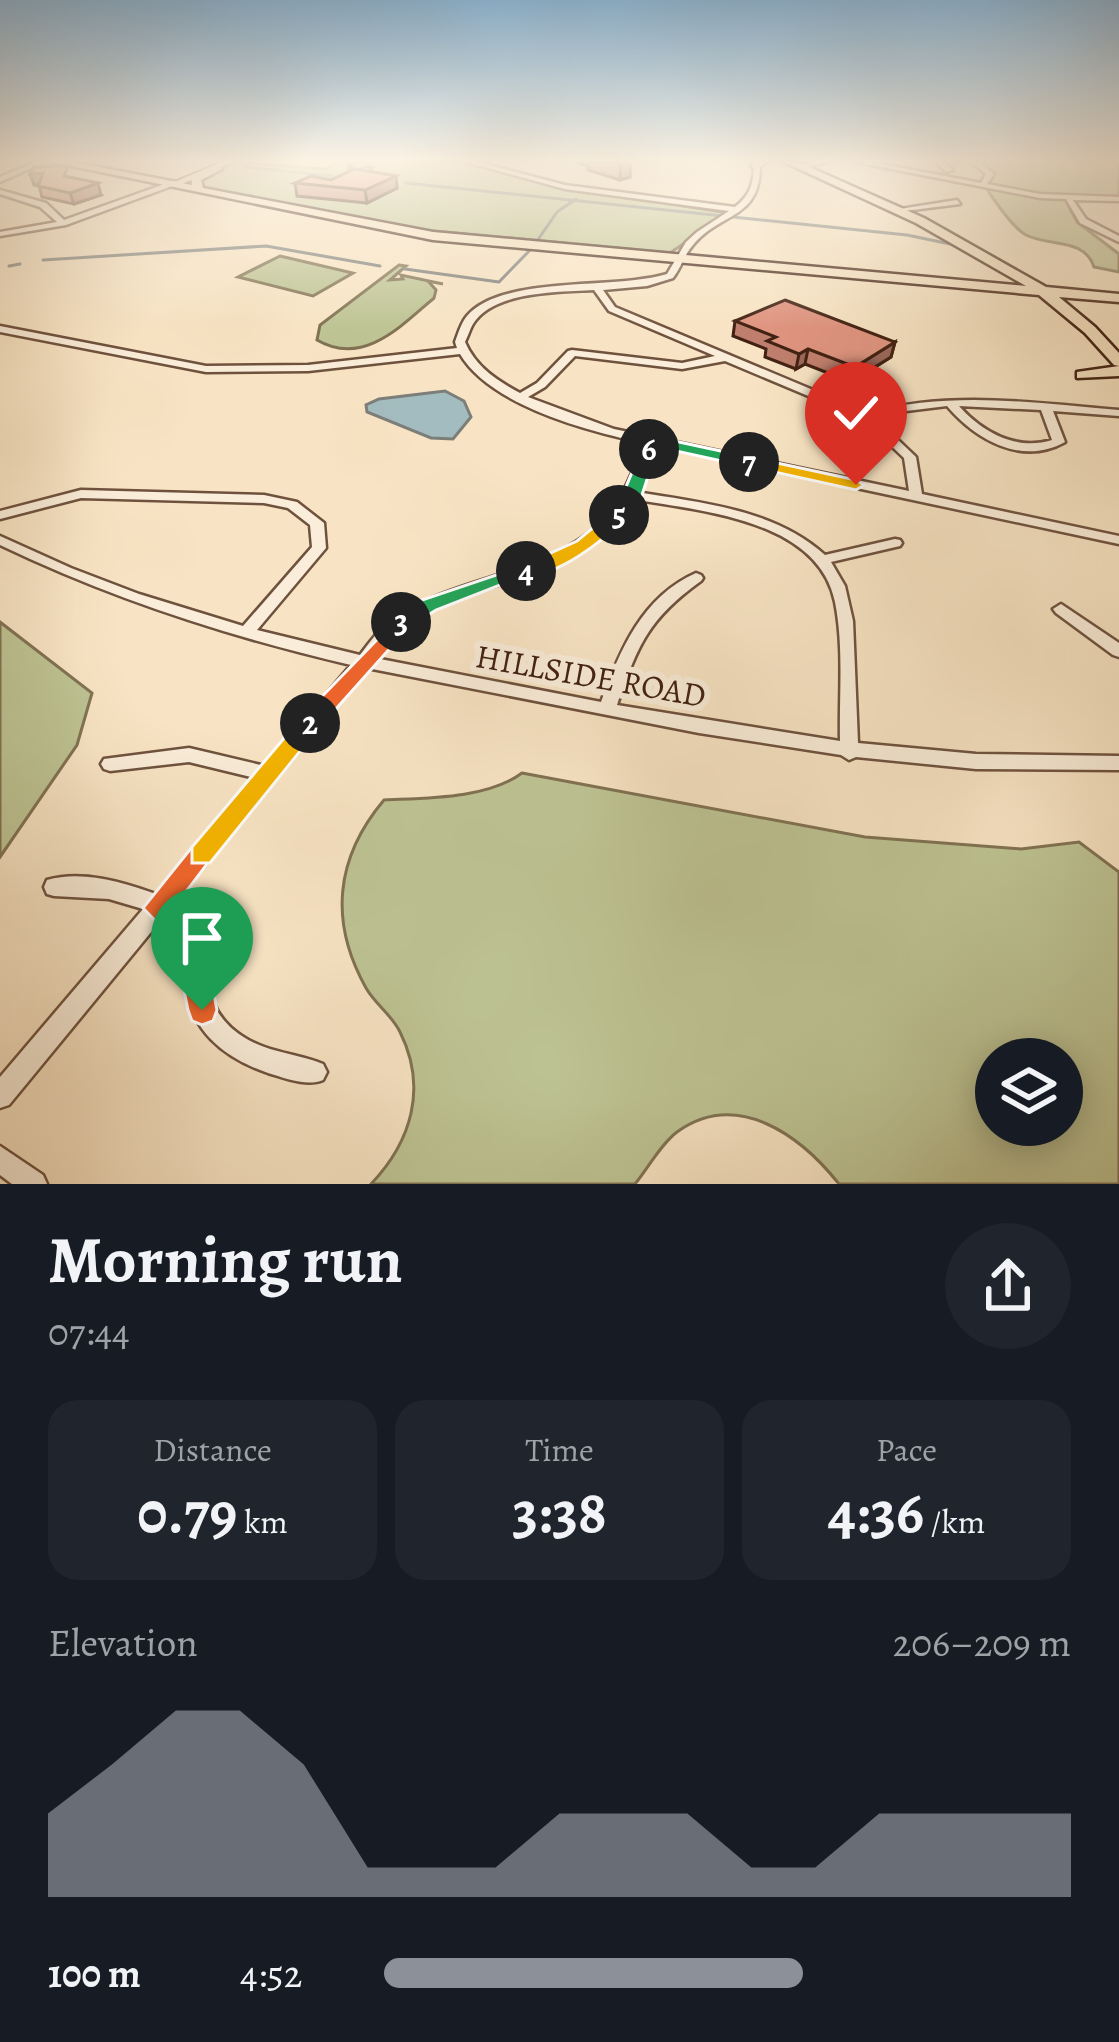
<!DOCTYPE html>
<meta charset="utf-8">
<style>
body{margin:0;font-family:Alegreya,serif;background:#20242c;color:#f1f3f6;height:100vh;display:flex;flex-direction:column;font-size:45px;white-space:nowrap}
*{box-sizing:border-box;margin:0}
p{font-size:39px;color:#9ea1a6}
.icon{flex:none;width:66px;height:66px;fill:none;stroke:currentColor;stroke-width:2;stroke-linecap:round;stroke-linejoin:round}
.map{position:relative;height:1184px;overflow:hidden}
.details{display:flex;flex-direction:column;background:#171b24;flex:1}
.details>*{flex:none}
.controls{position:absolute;left:975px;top:1038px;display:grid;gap:24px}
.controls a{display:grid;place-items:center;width:108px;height:108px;border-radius:50%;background:#171b24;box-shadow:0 6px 30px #0003;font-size:60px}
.pin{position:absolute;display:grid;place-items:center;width:102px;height:102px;color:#fff;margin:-123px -51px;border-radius:50% 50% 50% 0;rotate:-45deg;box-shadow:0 0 12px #0007}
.pin .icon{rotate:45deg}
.km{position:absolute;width:60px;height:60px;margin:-30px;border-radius:50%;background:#222;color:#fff;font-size:33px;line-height:60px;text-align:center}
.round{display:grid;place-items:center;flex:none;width:126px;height:126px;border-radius:63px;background:#20242c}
.overview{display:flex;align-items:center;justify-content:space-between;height:204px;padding:0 48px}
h1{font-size:66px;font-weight:700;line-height:90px}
.stats{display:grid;grid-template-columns:repeat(3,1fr);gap:18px;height:204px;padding:12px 48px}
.stats div{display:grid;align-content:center;border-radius:30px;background:#20242c;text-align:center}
.stats b{font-size:60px;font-weight:700}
.stats small{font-size:33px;font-weight:400}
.stats p{font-size:33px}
.chart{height:336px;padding:24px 48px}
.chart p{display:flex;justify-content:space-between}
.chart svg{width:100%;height:216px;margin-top:12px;fill:#8c9099;opacity:.7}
ul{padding:0 48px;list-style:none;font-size:39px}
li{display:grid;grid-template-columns:192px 144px 1fr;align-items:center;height:90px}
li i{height:30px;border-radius:15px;background:#8c9099}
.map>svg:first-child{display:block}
</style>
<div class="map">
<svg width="1119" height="1184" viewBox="0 0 1119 1184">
<rect width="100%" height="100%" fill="#f8e4c4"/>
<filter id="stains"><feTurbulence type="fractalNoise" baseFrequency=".00167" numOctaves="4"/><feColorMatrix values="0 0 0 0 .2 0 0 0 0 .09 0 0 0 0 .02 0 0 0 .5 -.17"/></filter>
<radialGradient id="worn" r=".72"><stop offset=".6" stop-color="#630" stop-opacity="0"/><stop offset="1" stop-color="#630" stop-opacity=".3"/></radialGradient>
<g fill="#bec494" stroke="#807253" stroke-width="3" fill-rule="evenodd">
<polygon points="234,162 324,169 339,162 467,162 558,186 728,213 670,253 413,229 198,187 196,180"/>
<path d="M978 162H1119V196L1065 199 1077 222 1119 254V272L1094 267C1084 237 1049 247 1026 235 1013 228 997 204 988 191L993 174Z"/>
<polygon points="280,256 353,273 313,296 238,277"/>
<path d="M399 265 406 266 390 280 403 279 401 275 443 284 428 281 436 290 434 298C401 326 363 367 317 340L320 325Z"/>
<polygon points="0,622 92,693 77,745 0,857"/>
<path d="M522 773 865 837 1021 849 1079 842 1119 872V1184H839C800 1135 737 1089 677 1132 661 1144 648 1168 635 1184H371C411 1142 428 1088 400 1032 392 1015 375 1004 366 988 329 922 335 858 384 800 426 798 487 799 522 773ZM1062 1059V1125H996V1059Z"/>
</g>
<polygon fill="#a3bcbf" stroke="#7c7e7a" stroke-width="3" points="445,391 464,401 471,417 453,439 431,438 367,412 366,405 379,399"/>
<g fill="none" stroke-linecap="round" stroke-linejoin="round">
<g stroke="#7c7e7a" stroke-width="3">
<polyline points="246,167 332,176"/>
<polyline points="406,183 907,235 955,245"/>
<polyline points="537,241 557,212 576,199"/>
<polyline points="43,260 266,246 380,266"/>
<polyline points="9,266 20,264"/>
<polyline points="405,269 499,282 531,249"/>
</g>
<defs>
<g id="minor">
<polygon points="36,162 45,162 0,182 0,177"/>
<path d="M466 162H478L565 185 735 207C751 195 754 182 754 162H760C762 220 721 211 693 245 684 255 681 268 673 278L647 286 603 290 615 307 868 413C951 390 1034 403 1119 410V416L1053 411 1065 442C1022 466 976 440 947 406L898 412 875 418 916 457 922 494 1119 536V544L655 445 637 492C702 503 774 509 825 555L895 539 900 540 902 543 900 546 831 562 845 586 853 621 858 743 976 754 1119 756V770L976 769 856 757 849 760 841 755 699 733 367 668 173 904C220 945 188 1001 242 1036 267 1053 296 1053 323 1064L327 1072 323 1080C307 1087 285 1078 268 1073 222 1057 190 1030 184 980 181 955 180 937 161 920L9 1105 0 1108V1077L143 909 109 899 54 896 47 894 44 887 47 880C82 870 122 882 156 894L255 778 189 762 110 771 104 769 101 764 104 759 189 748 265 766 351 665C230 637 113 599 0 545V536L71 568 139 594 243 626 312 547 310 525 288 508 264 503 81 498 0 519V511L81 490 264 495 297 502 324 523 326 548 257 630 360 655C367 646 375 634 384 627 446 574 541 580 600 523 623 501 633 471 644 443 588 431 491 406 460 354L308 371 206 372 0 332V326L206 366 308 365 457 348 455 342C458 334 461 323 467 316 501 275 615 290 667 274L686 242 697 232 729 211 565 189ZM594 290 609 311 715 356 682 363 572 350 568 351 537 383 520 393C496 380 476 367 465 342 468 336 470 329 473 324 493 291 559 292 594 290ZM575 356 682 369 725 361 863 419 904 458 909 491 614 429 528 397 545 387ZM959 406 1041 410 1052 440C1016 451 982 432 959 406ZM632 499C700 511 818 519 835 602 844 647 839 695 840 741L617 705C638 645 648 619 701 581L703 578 701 575 696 573C642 597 620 650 601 702L375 658C381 651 387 643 393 636 442 590 524 586 580 552 603 538 617 519 632 499Z"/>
<polygon points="813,162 828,162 800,169 796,167"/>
<polygon points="856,162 871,162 981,183 986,174 971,162 979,162 994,174 987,184 1040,194 1119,197 1119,201 1073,200 1086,219 1119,236 1119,242 1080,223 1066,199 1040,198"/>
<polygon points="936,162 944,162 953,170 946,172"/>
<polygon points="173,181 180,183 66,225 0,236 0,232 57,222 40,207 0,194 0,190 46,203 64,220"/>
<polygon points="957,200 960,204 904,211 900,209"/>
<polygon points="1061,604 1119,643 1119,657 1113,655 1056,613 1053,609"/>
<polygon points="0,1146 43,1175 47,1184 12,1184 0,1175"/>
</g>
<polygon id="major" points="222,162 234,162 179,185 172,183"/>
<g id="highway">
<polygon points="52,162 73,162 192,185 191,177 219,164 222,169 201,180 203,188 433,232 1026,286 916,223 784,162 798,162 924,218 1046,287 1119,294 1119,302 1059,297 1095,327 1119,353 1119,376 1077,378 1077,372 1119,366 1114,365 1085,333 1039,295 433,240"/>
<polygon points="755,162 767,162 756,169 751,166"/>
</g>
</defs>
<use href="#minor" stroke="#6f523e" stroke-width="5"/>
<use href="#major" stroke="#412112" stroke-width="4"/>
<use href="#highway" stroke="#412112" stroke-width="5"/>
<use href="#minor" fill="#faedd9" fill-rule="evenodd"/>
<use href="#major" fill="#f8e4c4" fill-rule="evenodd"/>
<use href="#highway" fill="#f8e4c4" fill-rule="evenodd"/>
</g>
<g fill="#c07f6e" stroke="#412112" stroke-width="3">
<polygon points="576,162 630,162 630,177 620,180 588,170 588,166"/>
<polygon points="348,164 373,167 368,171 396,176 397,188 367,203 297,196 295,183 331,180 350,171"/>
<polygon points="71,178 101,195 74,204 42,197 39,185 34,185"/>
<polygon points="735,321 895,342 891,357 851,382 805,364 796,369 765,357 766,349 733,336"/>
</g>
<g fill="#9c685a" stroke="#412112" stroke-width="3">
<polygon points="621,162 630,162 630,177 620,180"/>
<polygon points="43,173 47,184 34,185 30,174"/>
<polygon points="396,176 397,188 367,203 365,190"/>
<polygon points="98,183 101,195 74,204 70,193"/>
<polygon points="895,342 891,357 851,382 855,367"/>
<polygon points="808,349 805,364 796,369 799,354"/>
</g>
<g fill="#df9480" stroke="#412112" stroke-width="3">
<polygon points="356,162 371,162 360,170 354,169 348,164"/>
<polygon points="68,166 64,176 98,183 70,193 38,186 43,173 30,174 34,167"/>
<polygon points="355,169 396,176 365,190 295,183 311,176 331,180"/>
<polygon points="785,300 895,342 855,367 808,349 799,354 767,341 776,337 735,321"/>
</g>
<linearGradient id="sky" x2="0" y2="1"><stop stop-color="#8cb7d8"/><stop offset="0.49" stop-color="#fcf3e4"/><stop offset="1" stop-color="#fcf3e4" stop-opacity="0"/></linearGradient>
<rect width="1119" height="328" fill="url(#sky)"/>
<path fill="#f0652b" stroke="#fff" stroke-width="3" d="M201 844 214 855 176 905C209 922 210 978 217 1010L213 1021 202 1025 192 1021 188 1010 174 940 143 908 192 847Z"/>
<polygon fill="#f5b400" stroke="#fff" stroke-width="3" points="310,714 322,723 318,729 210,863 192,863 192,847 302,717"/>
<polygon fill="#f0652b" stroke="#fff" stroke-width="3" points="401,615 412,622 409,627 318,729 302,729 302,717"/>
<polygon fill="#22a559" stroke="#fff" stroke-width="3" points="520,567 536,571 436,610 409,627 391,622 422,600"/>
<path fill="#f5b400" stroke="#fff" stroke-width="3" d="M613 511 628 515C605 540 556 579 520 576V567L577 541Z"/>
<polygon fill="#22a559" stroke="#fff" stroke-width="3" points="643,446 657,449 642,495 625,518 613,518"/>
<polygon fill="#22a559" stroke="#fff" stroke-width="3" points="651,436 749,457 757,462 749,467 658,447 643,452 643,441"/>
<polygon fill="#f5b400" stroke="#fff" stroke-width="3" points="749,457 856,480 864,485 856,490 743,465"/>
<g text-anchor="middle" stroke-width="12" stroke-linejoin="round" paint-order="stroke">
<g font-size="33" fill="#412112" stroke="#faedd9">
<text transform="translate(591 675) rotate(10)" y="12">HILLSIDE ROAD</text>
</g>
</g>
<rect width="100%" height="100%" filter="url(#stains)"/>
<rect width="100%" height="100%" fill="url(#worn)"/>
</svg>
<div class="controls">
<a><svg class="icon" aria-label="layers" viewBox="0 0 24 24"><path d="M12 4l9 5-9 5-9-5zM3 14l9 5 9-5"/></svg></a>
</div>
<div class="pin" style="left:202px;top:1010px;background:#1e9e55"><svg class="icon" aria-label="arrive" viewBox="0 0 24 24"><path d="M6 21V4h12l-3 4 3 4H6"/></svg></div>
<div class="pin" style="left:856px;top:485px;background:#d93025"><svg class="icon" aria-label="check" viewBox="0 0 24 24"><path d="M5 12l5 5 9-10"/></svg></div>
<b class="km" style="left:310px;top:723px">2</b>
<b class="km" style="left:401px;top:622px">3</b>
<b class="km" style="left:526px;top:571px">4</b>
<b class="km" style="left:619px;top:515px">5</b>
<b class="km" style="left:649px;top:449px">6</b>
<b class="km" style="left:749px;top:462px">7</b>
</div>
<section class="details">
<div class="overview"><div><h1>Morning run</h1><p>07:44</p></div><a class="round"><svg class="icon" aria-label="share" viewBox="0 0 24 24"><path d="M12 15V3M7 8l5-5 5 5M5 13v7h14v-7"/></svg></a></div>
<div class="stats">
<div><p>Distance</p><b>0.79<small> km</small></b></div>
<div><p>Time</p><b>3:38</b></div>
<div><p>Pace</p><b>4:36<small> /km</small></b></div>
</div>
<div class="chart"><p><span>Elevation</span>206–209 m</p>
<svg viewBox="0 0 160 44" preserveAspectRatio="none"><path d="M0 44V27L10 17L20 6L30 6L40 17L50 38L60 38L70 38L80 27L90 27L100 27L110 38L120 38L130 27L140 27L150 27L160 27V44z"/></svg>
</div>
<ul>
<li><b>100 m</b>4:52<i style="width:61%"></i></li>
</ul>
</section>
